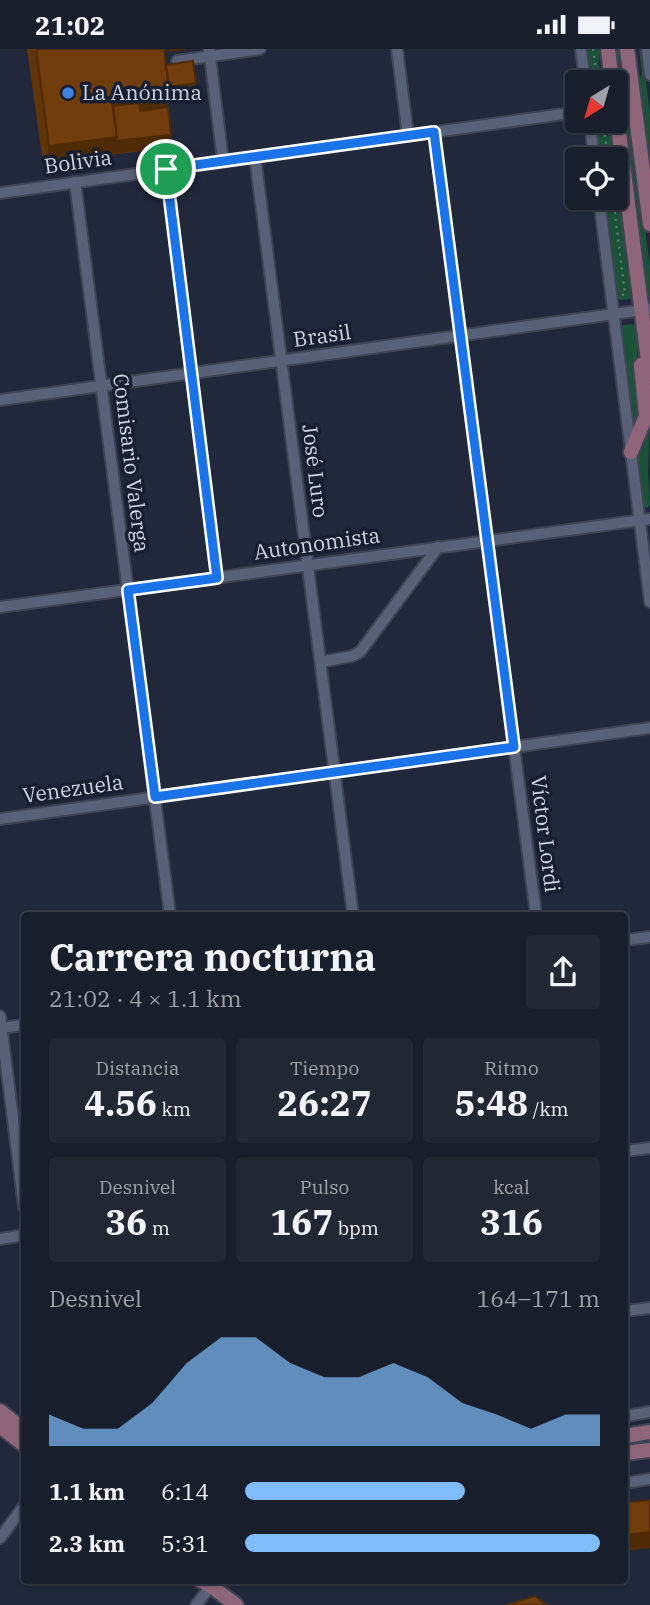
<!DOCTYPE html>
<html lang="es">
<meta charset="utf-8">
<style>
body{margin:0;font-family:"IBM Plex Serif",serif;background:#222734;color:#f1f3f6;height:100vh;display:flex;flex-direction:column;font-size:26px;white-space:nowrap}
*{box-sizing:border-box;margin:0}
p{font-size:23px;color:#9fa2a9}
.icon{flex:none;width:38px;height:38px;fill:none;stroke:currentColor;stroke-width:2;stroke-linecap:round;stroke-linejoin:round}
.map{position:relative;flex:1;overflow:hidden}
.sheet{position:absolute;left:21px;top:863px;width:607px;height:672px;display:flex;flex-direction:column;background:#191e2c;border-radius:7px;box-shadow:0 2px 5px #0004,0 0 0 2px #373c48}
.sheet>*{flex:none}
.needle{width:46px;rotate:217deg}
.tools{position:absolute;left:565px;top:21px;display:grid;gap:14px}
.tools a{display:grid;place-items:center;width:63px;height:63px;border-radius:7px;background:#191e2c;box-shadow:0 2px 5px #0004,0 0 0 2px #373c48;font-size:35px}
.pin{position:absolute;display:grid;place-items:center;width:60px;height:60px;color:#fff;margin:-30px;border:4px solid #fff;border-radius:50%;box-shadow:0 2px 7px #0007}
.round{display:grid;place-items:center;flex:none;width:74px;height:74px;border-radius:7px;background:#222734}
.summary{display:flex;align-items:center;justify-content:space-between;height:119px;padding:0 28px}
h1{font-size:38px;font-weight:800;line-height:52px}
.figures{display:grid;grid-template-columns:repeat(3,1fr);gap:10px;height:119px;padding:7px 28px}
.figures div{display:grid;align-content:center;border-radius:7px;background:#222734;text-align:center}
.figures b{font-size:35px;font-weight:800}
.figures small{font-size:19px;font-weight:400}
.figures p{font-size:19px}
.chart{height:196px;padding:14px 28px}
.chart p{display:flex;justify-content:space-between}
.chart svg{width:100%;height:126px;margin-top:7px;fill:#7ebdf9;opacity:.7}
ul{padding:0 28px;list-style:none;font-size:23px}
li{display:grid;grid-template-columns:112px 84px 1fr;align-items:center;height:52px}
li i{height:18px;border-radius:9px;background:#7ebdf9}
.status{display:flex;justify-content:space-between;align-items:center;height:49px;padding:0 35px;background:#191e2c;direction:ltr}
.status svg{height:19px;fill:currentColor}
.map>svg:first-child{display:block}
</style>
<div class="status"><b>21:02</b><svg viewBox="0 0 49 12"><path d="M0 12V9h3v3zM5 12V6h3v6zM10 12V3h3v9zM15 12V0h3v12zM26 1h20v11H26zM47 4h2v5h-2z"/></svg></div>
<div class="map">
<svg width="650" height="1556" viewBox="0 0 650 1556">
<rect width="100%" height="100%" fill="#21283b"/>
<g fill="#1b5338">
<path d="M586 0H602C597 8 599 26 605 33H590Z"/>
<polygon points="614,0 621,0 650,218 650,248 646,245"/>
<polygon points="639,0 642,0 650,66 650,122 639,33 642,24"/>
<polygon points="595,72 612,72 633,248 632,250 620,251 617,249 604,149 616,149 616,110 600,110"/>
<polygon points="636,275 638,289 637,309 642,358 634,380 621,278 623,276"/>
<polygon points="650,370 648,425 650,456 647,459 643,456 638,408 639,400"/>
</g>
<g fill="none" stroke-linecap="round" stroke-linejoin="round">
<defs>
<g id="minor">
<polyline points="209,0 223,112"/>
<polyline points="397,0 408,87"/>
<polyline points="581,0 585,33"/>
<polyline points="647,0 650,26"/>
<polyline points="177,12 260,0"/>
<polyline points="590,72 594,110"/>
<polyline points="434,83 536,866"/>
<polyline points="255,108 353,866"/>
<polyline points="166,120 217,529"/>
<polyline points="75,133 170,866"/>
<polyline points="0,144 578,63"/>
<polyline points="599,149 650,553"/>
<polyline points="0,351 650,260"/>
<polyline points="0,558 650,470"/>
<polyline points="321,613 352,607 360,603 438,498"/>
<polyline points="0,770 650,679"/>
<polyline points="625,891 650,888"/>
<polyline points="0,967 24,1158"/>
<polyline points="0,979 24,976"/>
<polyline points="625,1102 650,1099"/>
<polyline points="0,1190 24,1186"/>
<polyline points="625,1262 650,1259"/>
<polyline points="625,1367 650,1363"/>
<polyline points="625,1434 650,1430"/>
<polyline points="0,1489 24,1457"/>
<polyline points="196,1556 211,1537"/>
</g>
<g id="major">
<polyline points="608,0 612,33"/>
<polyline points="627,0 650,175"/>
<polyline points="616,61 650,327"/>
<polyline points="631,403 646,367 641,316"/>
<polyline points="0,1362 24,1381"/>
<polyline points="0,1377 24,1396"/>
<polyline points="625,1387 650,1383"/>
<polyline points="625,1404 650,1401"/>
<polyline points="200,1531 211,1537 236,1556"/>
</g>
</defs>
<use href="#minor" stroke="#3e4453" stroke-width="14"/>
<use href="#major" stroke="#3e4453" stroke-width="18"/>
<g stroke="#6e7484" stroke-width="2" stroke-dasharray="2 5" stroke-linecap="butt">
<polyline points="593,0 598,33"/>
<polyline points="603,72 608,110"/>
<polyline points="613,149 625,245 622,246"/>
</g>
<use href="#minor" stroke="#586177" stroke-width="10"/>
<use href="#major" stroke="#8f6679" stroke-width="14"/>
</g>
<polygon fill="#62340a" points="27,0 164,0 166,16 191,47 169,50 166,59 167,99 43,114"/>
<g fill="#502b08">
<polygon points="169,0 185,0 185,1 168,3"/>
<polygon points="196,34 191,47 169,50 164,64 111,57 112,53 167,38"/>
<polygon points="171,86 167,99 110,105 115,92"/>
<polygon points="117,88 110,105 43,114 49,97"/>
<polygon points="650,1483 650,1499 625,1502 625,1486"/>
<polygon points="380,1531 405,1531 378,1535"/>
</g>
<g fill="#723d0c" stroke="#502b08" stroke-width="2">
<polygon points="36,0 164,0 170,47 112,53 117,88 49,97"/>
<polygon points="193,12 196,34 169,38 166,16"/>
<polygon points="139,54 140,62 168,58 171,86 115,92 117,88 113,57"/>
<polygon points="650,1451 650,1483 625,1486 625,1454"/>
<polygon points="535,1547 546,1556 507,1556"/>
</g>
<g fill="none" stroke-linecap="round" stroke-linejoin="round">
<defs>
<polygon id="route" points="434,83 514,698 155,748 128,541 217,529 166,120"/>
</defs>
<use href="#route" stroke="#fff" stroke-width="14"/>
<use href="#route" stroke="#1a73e8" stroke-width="9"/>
</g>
<circle fill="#3f7fe0" stroke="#181f31" stroke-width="2.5" cx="68" cy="44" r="7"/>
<g text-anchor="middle" stroke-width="7" stroke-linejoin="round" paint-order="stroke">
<g font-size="21" fill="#ced4e0" stroke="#181f31" text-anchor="start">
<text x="82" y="51">La Anónima</text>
</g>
<g font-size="21" fill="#ced4e0" stroke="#181f31">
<text transform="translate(78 113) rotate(-8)" y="7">Bolivia</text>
<text transform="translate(322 287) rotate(-8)" y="7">Brasil</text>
<text transform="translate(131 414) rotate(83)" y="7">Comisario Valerga</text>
<text transform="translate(315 422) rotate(83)" y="7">José Luro</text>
<text transform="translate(317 495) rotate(-8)" y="7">Autonomista</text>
<text transform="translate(73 740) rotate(-8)" y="7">Venezuela</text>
<text transform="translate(545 785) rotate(83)" y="7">Víctor Lordi</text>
</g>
</g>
</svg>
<div class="tools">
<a><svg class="needle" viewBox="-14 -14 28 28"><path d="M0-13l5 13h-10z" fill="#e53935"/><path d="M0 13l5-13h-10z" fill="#9fa2a9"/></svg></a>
<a><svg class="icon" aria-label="locate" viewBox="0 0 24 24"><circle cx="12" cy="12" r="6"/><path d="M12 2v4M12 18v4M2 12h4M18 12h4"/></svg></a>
</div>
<div class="pin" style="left:166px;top:120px;background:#1e9e55"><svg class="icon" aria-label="arrive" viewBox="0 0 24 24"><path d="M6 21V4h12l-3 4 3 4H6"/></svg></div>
<section class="sheet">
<div class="summary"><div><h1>Carrera nocturna</h1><p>21:02 · 4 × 1.1 km</p></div><a class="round"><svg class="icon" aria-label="share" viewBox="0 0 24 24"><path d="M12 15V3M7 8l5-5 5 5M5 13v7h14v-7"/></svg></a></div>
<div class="figures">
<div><p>Distancia</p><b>4.56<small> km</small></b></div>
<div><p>Tiempo</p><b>26:27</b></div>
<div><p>Ritmo</p><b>5:48<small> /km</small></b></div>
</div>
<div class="figures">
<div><p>Desnivel</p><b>36<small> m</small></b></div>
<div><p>Pulso</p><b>167<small> bpm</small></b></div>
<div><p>kcal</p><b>316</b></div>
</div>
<div class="chart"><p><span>Desnivel</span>164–171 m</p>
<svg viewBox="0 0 160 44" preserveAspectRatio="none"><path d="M0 44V33L10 38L20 38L30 29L40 15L50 6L60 6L70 15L80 20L90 20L100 15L110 20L120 29L130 33L140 38L150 33L160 33V44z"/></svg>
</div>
<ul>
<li><b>1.1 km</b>6:14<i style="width:62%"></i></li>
<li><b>2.3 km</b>5:31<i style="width:100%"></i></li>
</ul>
</section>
</div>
